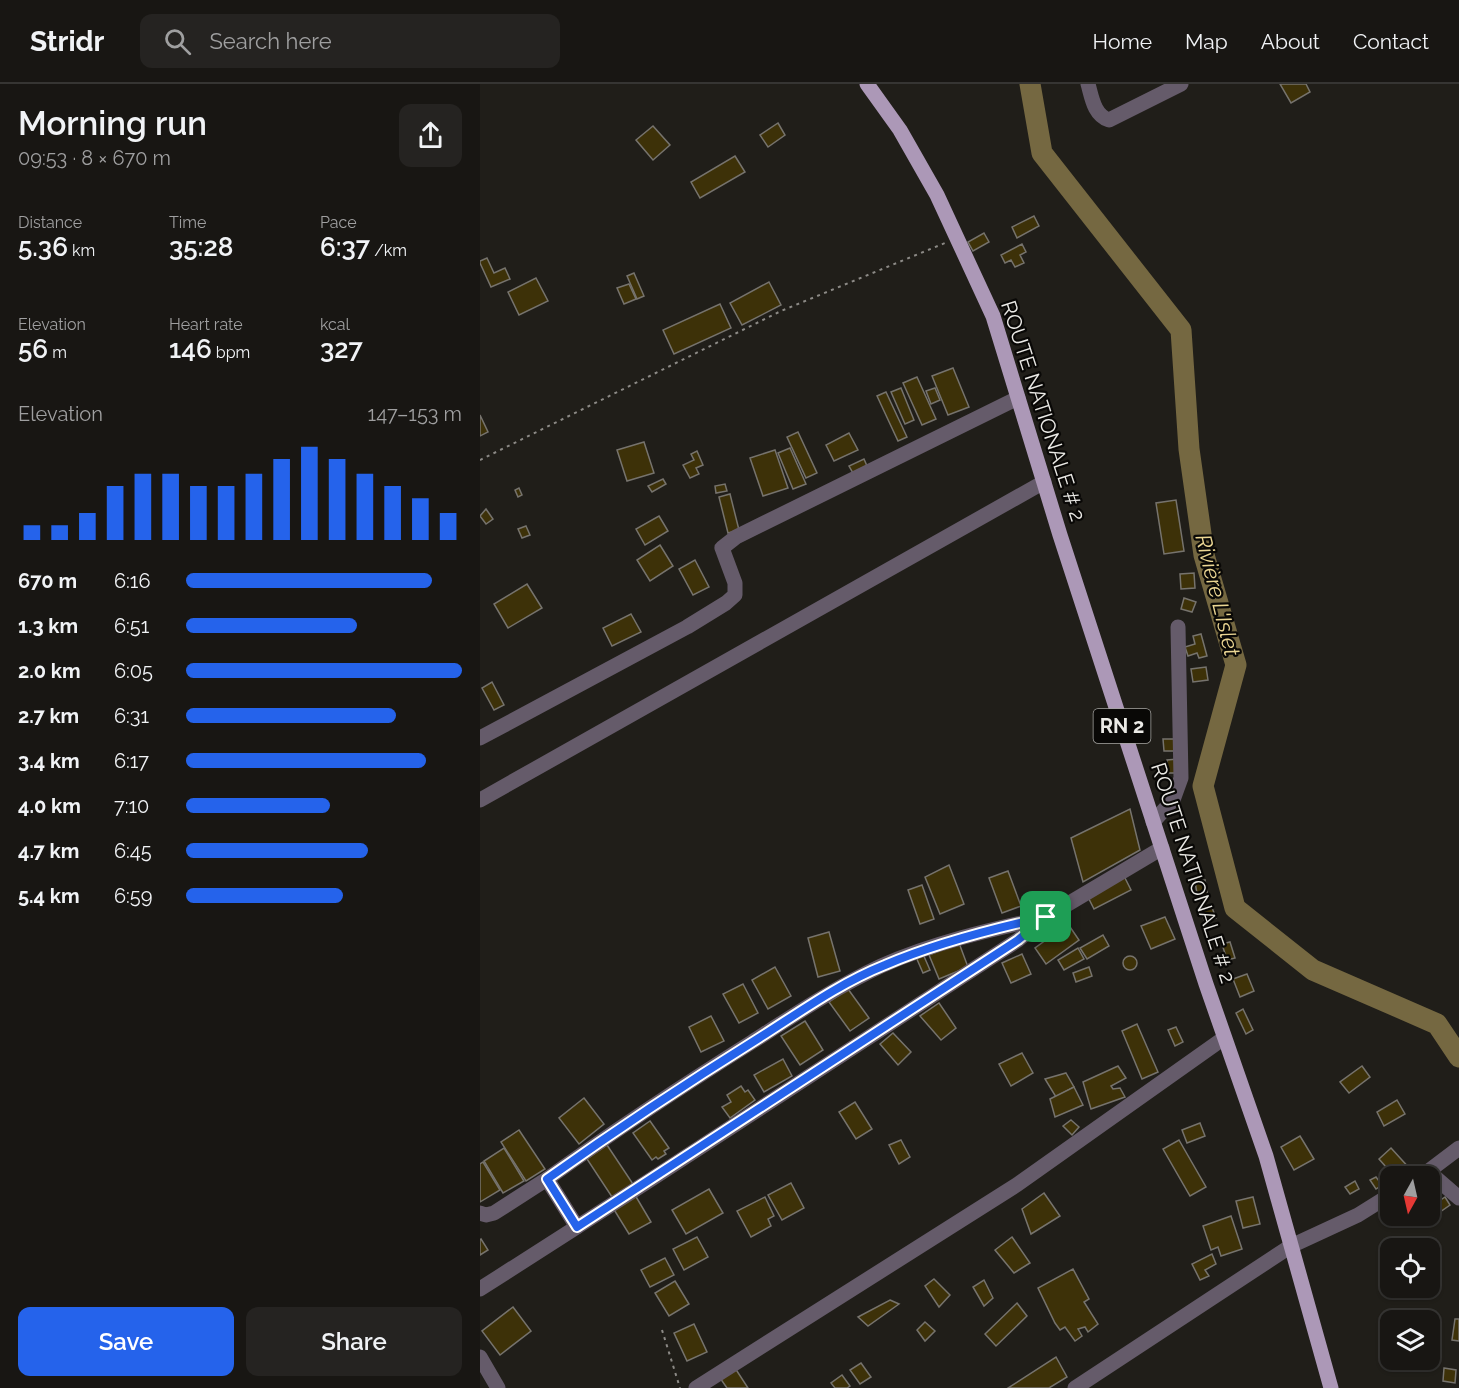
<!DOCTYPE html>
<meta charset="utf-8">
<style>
body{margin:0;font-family:Raleway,sans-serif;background:#252321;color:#f1f3f6;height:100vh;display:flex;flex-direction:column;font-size:22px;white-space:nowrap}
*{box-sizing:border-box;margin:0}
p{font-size:20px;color:#9f9fa0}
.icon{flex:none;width:33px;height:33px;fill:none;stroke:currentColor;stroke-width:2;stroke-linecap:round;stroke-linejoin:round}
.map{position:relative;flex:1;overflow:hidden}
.drawer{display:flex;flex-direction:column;background:#181613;width:480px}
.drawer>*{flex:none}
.needle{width:39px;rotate:188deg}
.controls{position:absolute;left:900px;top:1082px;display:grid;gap:12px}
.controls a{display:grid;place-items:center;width:60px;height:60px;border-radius:12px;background:#181613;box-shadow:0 2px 4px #0004,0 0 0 2px #363533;font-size:30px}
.pin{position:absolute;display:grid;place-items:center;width:51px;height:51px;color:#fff;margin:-26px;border-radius:12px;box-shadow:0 3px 9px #0006}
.round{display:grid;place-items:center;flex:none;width:63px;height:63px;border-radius:12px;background:#252321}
.head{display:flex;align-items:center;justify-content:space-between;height:102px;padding:0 18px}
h1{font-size:33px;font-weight:600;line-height:45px}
.stats{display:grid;grid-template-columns:repeat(3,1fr);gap:9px;height:102px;padding:6px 18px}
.stats div{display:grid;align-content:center}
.stats b{font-size:26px;font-weight:600}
.stats small{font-size:16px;font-weight:400}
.stats p{font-size:16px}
.chart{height:168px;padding:12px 18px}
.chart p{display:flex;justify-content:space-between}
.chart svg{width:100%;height:108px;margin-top:6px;stroke:#2563eb;stroke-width:6}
.primary-button{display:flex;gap:12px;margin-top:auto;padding:12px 18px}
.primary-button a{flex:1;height:69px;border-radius:12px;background:#2563eb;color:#fff;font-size:24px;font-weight:600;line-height:69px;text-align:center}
.primary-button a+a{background:#252321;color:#f1f3f6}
ul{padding:0 18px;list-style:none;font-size:20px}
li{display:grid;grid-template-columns:96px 72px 1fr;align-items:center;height:45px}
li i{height:15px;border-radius:8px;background:#2563eb}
header{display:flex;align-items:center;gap:36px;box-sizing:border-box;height:84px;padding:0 30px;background:#181613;border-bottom:2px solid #363533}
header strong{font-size:28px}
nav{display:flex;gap:33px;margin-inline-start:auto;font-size:21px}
.search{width:420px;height:54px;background:#252321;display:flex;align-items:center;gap:15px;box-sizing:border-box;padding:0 21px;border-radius:12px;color:#9f9fa0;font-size:22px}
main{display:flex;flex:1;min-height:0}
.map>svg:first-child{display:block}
</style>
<header>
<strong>Stridr</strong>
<div class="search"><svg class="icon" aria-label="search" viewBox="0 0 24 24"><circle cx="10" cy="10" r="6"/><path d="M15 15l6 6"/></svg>Search here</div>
<nav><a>Home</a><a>Map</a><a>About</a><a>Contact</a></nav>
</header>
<main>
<section class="drawer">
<div class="head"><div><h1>Morning run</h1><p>09:53 · 8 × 670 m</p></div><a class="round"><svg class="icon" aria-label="share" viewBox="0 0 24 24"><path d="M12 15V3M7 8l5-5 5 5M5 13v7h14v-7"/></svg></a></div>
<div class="stats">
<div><p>Distance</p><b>5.36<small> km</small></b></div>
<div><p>Time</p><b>35:28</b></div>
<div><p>Pace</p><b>6:37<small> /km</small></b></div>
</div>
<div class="stats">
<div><p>Elevation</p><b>56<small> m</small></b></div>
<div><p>Heart rate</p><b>146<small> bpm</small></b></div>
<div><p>kcal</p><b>327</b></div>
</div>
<div class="chart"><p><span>Elevation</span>147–153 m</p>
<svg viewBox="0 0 160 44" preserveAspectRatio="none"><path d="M5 44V38M15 44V38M25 44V33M35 44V22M45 44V17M55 44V17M65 44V22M75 44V22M85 44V17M95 44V11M105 44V6M115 44V11M125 44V17M135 44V22M145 44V27M155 44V33"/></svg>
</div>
<ul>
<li><b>670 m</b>6:16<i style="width:89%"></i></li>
<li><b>1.3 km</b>6:51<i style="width:62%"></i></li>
<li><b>2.0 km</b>6:05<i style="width:100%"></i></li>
<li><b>2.7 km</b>6:31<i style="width:76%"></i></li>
<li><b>3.4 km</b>6:17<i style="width:87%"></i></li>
<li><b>4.0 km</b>7:10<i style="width:52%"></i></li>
<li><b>4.7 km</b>6:45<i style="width:66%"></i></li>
<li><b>5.4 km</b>6:59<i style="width:57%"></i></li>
</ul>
<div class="primary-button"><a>Save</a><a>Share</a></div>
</section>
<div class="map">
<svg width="979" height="1304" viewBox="0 0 979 1304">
<rect width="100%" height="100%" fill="#201e19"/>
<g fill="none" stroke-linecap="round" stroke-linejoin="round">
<polyline stroke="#756841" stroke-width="21" points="550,0 562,69 701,246 709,365 724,471 756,581 723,702 755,824 833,886 957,940 979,973"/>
</g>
<g fill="#3d3108" stroke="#76736d" stroke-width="1.5">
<polygon points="800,0 826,0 830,8 811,19"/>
<polygon points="298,39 305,51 288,63 280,51"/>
<polygon points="173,42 190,61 173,76 156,56"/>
<polygon points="255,72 265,88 220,114 211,98"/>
<polygon points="554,132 559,142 537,154 532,143"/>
<polygon points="504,149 509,158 493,167 488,158"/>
<polygon points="542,160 546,168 540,171 544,179 535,183 531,176 525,179 521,171"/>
<polygon points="7,174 14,189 25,184 30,195 11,203 0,179 0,177"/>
<polygon points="154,189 164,212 157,215 147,192"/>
<polygon points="56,194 68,217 39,231 28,208"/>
<polygon points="289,198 301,221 262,241 250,219"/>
<polygon points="149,200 156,215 144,220 137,204"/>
<polygon points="240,220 251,244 194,270 183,246"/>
<polygon points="473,284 489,323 468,331 452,292"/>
<polygon points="437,293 456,335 442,341 423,299"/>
<polygon points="421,304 434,336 425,340 411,308"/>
<polygon points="455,304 460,316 451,320 446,307"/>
<polygon points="406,308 427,353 418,357 397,312"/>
<polygon points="0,331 8,348 0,352"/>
<polygon points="318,348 337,389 326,394 307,353"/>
<polygon points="369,349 378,366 354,377 346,361"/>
<polygon points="164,358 174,389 147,397 137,366"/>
<polygon points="310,364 326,400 313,405 298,369"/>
<polygon points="295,366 308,404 283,412 270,374"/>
<polygon points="217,367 223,381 216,384 219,390 210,394 203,381 214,376 211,370"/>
<polygon points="384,375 387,382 373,389 369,382"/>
<polygon points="183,395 186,400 172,408 168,402"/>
<polygon points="245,400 247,407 236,409 235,402"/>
<polygon points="39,404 42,411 38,413 35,406"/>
<polygon points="250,410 259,446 248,449 239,413"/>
<polygon points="696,416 704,467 684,470 676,419"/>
<polygon points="6,425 13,435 6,440 0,432"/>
<polygon points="179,432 188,447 165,461 156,445"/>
<polygon points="46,442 50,451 42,454 38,445"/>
<polygon points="180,461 193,482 170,497 157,476"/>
<polygon points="215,476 229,503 213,511 199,485"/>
<polygon points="714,489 715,504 701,505 700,490"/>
<polygon points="47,500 62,524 28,544 14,520"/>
<polygon points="704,514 716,518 712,528 701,525"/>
<polygon points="151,530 161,548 132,562 123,544"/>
<polygon points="721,550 727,572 719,574 717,569 708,572 705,563 715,560 713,552"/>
<polygon points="726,583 728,596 713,598 711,585"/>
<polygon points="12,598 24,621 14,626 2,604"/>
<polygon points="683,655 695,655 696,667 684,667"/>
<polygon points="698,675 699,689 688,689 687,676"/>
<polygon points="650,725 660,766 603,798 591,754"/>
<polygon points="469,781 484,820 460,830 445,793"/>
<polygon points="528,787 541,822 522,829 509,794"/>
<polygon points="644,792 651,806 614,825 607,811"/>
<polygon points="725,796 728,813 718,815 715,798"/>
<polygon points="442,801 454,835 440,840 428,806"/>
<polygon points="731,821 736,834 725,838 720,825"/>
<polygon points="685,833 695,855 671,865 661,842"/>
<polygon points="588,840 599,856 566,880 555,864"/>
<polygon points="349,848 360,887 338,893 328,854"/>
<polygon points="623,851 629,862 607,875 600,864"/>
<polygon points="750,858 755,874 747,876 742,860"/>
<polygon points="479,859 488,883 459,895 449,871"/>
<polygon points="598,864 604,875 584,886 578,876"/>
<polygon points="443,870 450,886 443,889 436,873"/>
<polygon points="542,870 551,890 531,899 522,879"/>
<circle cx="650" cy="879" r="7"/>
<polygon points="295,883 311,912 288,925 272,896"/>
<polygon points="609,883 612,892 596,898 593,889"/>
<polygon points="767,890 774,907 760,913 753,895"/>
<polygon points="263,900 278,929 259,939 243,910"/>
<polygon points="368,905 389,934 370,947 349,918"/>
<polygon points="459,919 476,944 461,956 440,932"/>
<polygon points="763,925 773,946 766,950 756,929"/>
<polygon points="231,932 244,957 221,968 209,943"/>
<polygon points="325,937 343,966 320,981 301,952"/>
<polygon points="657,940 678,988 662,995 642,947"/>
<polygon points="696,943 703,958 695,962 688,946"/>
<polygon points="413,949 431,968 418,981 400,960"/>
<polygon points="542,969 553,989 531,1002 519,980"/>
<polygon points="303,975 312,992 284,1008 274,991"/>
<polygon points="638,982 646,994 631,1002 633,1005 640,1004 645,1013 611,1025 603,998"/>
<polygon points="882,982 890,993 869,1009 860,998"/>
<polygon points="586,989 594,1003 576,1013 565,995"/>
<polygon points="261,1002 265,1008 268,1006 275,1016 250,1034 242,1023 251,1018 247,1011"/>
<polygon points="594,1003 603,1021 575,1033 570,1015"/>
<polygon points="104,1014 124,1040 99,1060 79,1034"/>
<polygon points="917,1016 925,1030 904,1042 897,1028"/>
<polygon points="375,1018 392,1045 376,1055 359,1028"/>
<polygon points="591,1036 599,1043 592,1051 583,1042"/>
<polygon points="170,1037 189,1064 184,1067 186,1070 178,1075 176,1073 172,1076 153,1049"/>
<polygon points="720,1039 725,1052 707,1059 702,1046"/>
<polygon points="39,1046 65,1085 46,1097 21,1058"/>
<polygon points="820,1052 834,1075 814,1086 801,1063"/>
<polygon points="421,1056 430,1073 419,1080 409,1061"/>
<polygon points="699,1056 726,1103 710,1112 683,1065"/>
<polygon points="127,1061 153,1100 132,1113 107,1075"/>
<polygon points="24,1064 44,1097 23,1109 4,1077"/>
<polygon points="911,1064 931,1086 924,1092 914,1092 899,1075"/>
<polygon points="3,1078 20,1106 0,1118 0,1080"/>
<polygon points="896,1093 902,1101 896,1105 890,1096"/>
<polygon points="875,1097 879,1105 870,1110 865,1103"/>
<polygon points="311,1099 324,1124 302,1136 288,1111"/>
<polygon points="229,1105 243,1129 206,1150 192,1126"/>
<polygon points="564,1109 580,1132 551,1150 542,1125"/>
<polygon points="155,1111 171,1138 149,1150 133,1124"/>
<polygon points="285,1113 294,1132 288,1135 291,1142 271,1153 257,1127"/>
<polygon points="773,1113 780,1140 763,1144 756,1117"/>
<polygon points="965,1113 970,1121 960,1128 955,1120"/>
<polygon points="751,1132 762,1165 741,1172 738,1163 731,1166 723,1142"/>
<polygon points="217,1153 228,1173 204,1186 193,1165"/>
<polygon points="532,1153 550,1179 534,1189 515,1166"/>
<polygon points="1,1155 8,1166 0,1171 0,1156"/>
<polygon points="732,1170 736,1180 725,1186 729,1192 720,1196 712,1180"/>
<polygon points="185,1174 194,1191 170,1203 161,1186"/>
<polygon points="593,1185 609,1215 604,1218 618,1240 608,1248 605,1243 598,1245 602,1252 595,1257 585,1243 580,1246 575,1239 558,1204"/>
<polygon points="454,1195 470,1211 459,1223 445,1202"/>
<polygon points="504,1196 513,1214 504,1222 493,1203"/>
<polygon points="195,1197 209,1220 189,1232 175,1209"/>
<polygon points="410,1216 419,1220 388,1242 378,1233"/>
<polygon points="537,1219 547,1232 516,1262 505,1250"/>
<polygon points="33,1223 51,1247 20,1271 2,1247"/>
<polygon points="975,1235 979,1235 979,1257 972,1256"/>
<polygon points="445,1238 455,1247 445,1257 437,1246"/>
<polygon points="214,1240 227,1268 207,1277 194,1249"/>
<polygon points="576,1273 587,1293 569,1304 528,1304"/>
<polygon points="381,1279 391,1293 380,1300 370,1286"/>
<polygon points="255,1284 268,1304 247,1304 240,1294"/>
<polygon points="964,1284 976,1286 975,1299 963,1297"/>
<polygon points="362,1291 370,1302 367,1304 355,1304 351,1299"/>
</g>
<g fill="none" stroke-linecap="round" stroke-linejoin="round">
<g stroke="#8c8a86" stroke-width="2" stroke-dasharray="3 4.5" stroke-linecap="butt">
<polyline points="0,376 301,227 465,159"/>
<polyline points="182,1246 200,1304"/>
</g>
<g stroke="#655b6a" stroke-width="15">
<path d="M608 0C612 14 614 31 629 36L701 0"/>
<polyline points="0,654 207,543 246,519 255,511 255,499 242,464 256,453 538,314"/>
<polyline points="0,716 564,398"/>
<polyline points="673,738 693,716 701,694 698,543"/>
<polyline points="949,1088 979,1114"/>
<polyline points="942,1092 979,1064"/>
<polyline points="0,1129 6,1131 14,1129 67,1095"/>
<path d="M97 1143 67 1095C134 1047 202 1002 272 958 314 931 356 903 401 882 452 859 509 846 563 834"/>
<polyline points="0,1205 167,1098 538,856 566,833 682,764"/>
<polyline points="0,1273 18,1304"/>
<polyline points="216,1304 538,1100 744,954"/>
<polyline points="595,1304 811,1162 878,1131 910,1111"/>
</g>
<polyline stroke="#ac98b7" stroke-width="15" points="387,0 420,46 457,111 513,232 580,451 726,900 786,1072 851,1304"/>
</g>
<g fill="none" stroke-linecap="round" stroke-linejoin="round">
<defs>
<path id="route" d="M566 833 538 856 97 1143 67 1095C136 1046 207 999 279 954 320 928 360 899 405 881 456 859 511 845 566 833Z"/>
</defs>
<use href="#route" stroke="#fff" stroke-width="12"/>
<use href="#route" stroke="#2563eb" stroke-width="8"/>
</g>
<g text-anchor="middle" stroke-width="4.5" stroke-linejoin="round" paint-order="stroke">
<rect fill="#090806" stroke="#a7a6a3" stroke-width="1.5" x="613.5" y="625" width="57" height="34" rx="4.5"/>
<g font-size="20" font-weight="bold" fill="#ebeae6">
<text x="642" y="649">RN 2</text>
</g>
<g font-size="21" fill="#ebeae6" stroke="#090806">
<text transform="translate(563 327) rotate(72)" y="7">ROUTE NATIONALE # 2</text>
<text transform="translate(713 789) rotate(72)" y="7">ROUTE NATIONALE # 2</text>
</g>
<g font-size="22" font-style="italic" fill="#ebd693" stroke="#090806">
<text transform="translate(738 511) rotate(76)" y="8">Rivière L'Islet</text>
</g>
</g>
</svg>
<div class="controls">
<a><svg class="needle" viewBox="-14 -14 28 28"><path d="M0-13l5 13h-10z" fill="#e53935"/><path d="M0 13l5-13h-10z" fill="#9f9fa0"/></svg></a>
<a><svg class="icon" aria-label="locate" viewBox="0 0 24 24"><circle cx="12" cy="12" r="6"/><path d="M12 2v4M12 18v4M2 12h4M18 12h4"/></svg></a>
<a><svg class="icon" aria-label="layers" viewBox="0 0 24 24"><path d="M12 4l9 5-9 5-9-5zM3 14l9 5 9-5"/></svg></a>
</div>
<div class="pin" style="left:566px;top:833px;background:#1e9e55"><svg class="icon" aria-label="arrive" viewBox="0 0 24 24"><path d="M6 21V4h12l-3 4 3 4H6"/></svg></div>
</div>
</main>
